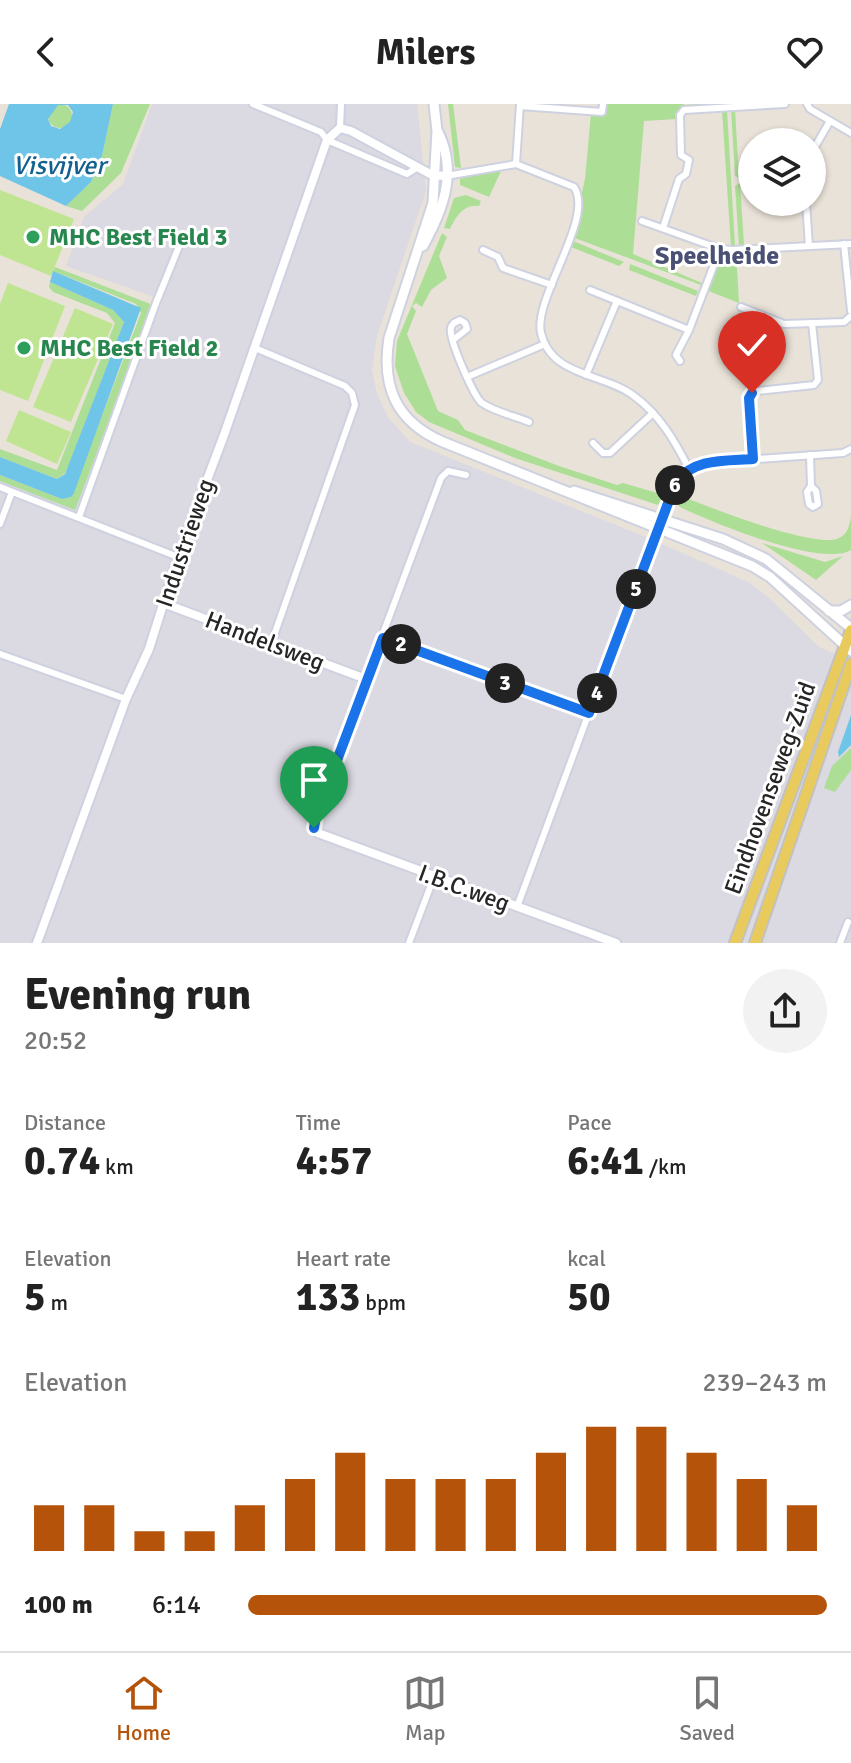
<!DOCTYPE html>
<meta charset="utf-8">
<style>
body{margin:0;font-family:Signika,sans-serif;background:#f2f2f2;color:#222;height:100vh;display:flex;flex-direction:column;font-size:30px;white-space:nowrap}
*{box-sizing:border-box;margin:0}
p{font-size:26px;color:#767676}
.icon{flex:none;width:44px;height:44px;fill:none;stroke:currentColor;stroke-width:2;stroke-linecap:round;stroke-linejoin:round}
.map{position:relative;height:839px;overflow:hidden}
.drawer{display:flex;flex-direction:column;background:#fff;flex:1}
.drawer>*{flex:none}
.tools{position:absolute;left:738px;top:24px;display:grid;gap:16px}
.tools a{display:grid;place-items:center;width:88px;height:88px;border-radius:50%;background:#fff;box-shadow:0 2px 6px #0004;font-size:40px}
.pin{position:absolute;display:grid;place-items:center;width:68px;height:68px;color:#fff;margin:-82px -34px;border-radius:50% 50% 50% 0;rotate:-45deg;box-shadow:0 0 8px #0007}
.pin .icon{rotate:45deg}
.km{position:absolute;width:40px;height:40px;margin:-20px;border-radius:50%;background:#222;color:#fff;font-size:22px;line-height:40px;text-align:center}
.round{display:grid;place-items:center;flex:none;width:84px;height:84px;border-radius:42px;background:#f2f2f2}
.head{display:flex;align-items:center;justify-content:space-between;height:136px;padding:0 24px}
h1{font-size:44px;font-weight:700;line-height:60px}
.figures{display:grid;grid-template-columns:repeat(3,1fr);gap:12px;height:136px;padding:8px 24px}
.figures div{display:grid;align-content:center}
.figures b{font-size:40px;font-weight:700}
.figures small{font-size:22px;font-weight:400}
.figures p{font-size:22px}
.chart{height:224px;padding:16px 24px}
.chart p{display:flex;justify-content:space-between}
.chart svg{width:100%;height:144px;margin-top:8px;stroke:#b45309;stroke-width:6}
ul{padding:0 24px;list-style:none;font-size:26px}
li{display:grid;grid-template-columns:128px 96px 1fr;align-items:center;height:60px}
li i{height:20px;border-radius:10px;background:#b45309}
header{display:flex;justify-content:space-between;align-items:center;height:104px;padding:0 24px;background:#fff;font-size:36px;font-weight:700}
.dock{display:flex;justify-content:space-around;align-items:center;height:112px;border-top:2px solid #e0e0e0;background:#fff;font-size:22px;color:#767676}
.dock a{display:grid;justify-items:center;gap:4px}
.dock .on{color:#b45309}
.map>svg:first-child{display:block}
</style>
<header><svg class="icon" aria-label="back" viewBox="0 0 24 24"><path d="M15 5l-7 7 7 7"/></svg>Milers<svg class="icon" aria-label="heart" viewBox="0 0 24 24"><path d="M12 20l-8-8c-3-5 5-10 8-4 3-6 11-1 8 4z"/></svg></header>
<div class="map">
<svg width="851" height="839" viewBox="0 0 851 839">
<rect width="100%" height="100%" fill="#e9e2d8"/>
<polygon fill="#dbd9e1" points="152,0 417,0 426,87 377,232 372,266 377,290 388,313 410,338 648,434 750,479 770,495 819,543 851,557 851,839 0,839 0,361 64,385 163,196 66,162 84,113 123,80"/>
<g fill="#adde96">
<circle cx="60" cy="12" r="12"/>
<polygon points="113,0 150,0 121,69 82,107 66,102 91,78 102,52"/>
<polygon points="448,0 453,0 461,64 455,63"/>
<polygon points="603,0 718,0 718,3 685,0 677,7 677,15 644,17 633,150 702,179 701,181 572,133 585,75 591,9 603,9"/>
<polygon points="731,5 735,5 739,74 735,72"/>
<polygon points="722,6 727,6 735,142 731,143"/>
<polygon points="501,67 489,93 460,81 460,75 464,73"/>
<polygon points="740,79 744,141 739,142 735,82"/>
<path d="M466 91 481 97 479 102C463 100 456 113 450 125L444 124 454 94Z"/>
<polygon points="442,129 447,133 439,152 447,174 431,186 422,203 416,199 412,202 416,207 407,230 438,307 458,316 465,326 559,362 617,381 623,379 664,391 658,401 515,354 429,318 416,308 404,289 395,262 397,237"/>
<polygon points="573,137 624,158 619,162 571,143"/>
<polygon points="736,148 739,199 706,186 723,150"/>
<polygon points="630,160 698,187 696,192 629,166"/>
<polygon points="55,163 153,201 75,406 0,377 0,371 62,395 71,393 141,209 136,200 53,167"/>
<polygon points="50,178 113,206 124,218 69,361 65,369 57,375 0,353 0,345 57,366 115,219 107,209 53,188 49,183"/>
<path d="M676 390C704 401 815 446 839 434 848 430 849 422 851 413V446C822 464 711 418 680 403L674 397Z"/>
<polygon points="762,439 825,458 843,452 816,476"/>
<polygon points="851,644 851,666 835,688 824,684 832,662"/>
</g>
<g fill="#c0e592">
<polygon points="0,86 74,115 51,172 0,151"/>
<polygon points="8,179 65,202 28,297 0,286 0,200"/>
<polygon points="75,204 113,220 71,318 33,303"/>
<polygon points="19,306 71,328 57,360 6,337"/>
</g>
<g fill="#6fc5e7" fill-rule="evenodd">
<path d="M9 0H113L102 52 91 78 66 102 0 72V25ZM58 1H68L73 8 70 18 60 25 51 22 48 15Z"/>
<polygon points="53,167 141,204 74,389 71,393 62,395 0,371 0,353 57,375 65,370 124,218 113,206 50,178"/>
<polygon points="851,611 851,641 839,653 838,648"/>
</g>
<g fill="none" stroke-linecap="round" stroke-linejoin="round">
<defs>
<g id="minor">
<polyline points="253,0 321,28 327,36 407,70 418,63"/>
<polyline points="807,0 810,5 851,29"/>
<polyline points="520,2 602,8 603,0"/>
<polyline points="340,24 341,0"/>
<polyline points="812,48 830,17"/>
<polyline points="516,60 520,0"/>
<path d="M446 72 516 60 574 83C595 114 533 194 541 229 551 273 604 269 634 292 659 310 675 337 689 365"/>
<polyline points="744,75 752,75"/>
<polyline points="806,98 809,142"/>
<polyline points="642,117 720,145 732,146 851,140"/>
<polyline points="663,124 679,75 686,70 689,56 681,51 680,11 684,6 785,0"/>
<polyline points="844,140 851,207"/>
<polyline points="483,146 498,153 503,164 552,181"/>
<polyline points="590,186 689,226 676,251 680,257"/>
<polyline points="741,203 784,220 844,218 851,212"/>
<polyline points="689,226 720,145"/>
<path d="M453 236 467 225 465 219 460 216 454 219C453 220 451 222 451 224 448 234 474 293 482 299 495 308 515 312 529 318"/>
<polyline points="255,244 345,282 352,289 355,301 271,540"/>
<polyline points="586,271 617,197"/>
<polyline points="467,273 545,240"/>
<polyline points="593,339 603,349 610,349 653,309"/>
<polyline points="810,351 811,382 807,388 809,400 813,403 818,400 816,387 811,382"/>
<polyline points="753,355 749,294 757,287 814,281 818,276 812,219"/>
<polyline points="0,383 178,453"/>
<polyline points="79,413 156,199 182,135"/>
<polyline points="0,420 12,388"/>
<polyline points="383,534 589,609"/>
<polyline points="0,550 126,595"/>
<polyline points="366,575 441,374 448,367 466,371"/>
<polyline points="517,803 663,409 682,370 701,359 843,349 851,345"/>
<polyline points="409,839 434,773"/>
<polyline points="840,839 848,818"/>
</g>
<g id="tertiary">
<polyline points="163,499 366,575 316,712 314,722 318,729 616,839"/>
<polyline points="37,839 126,595 149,545 178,453 224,331 327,36 340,24 351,27 432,71 446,72"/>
</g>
<g id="secondary">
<path d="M434 0 437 27 433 99 389 234C381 284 397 318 443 338L752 462 770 473 851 547"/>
<path d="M423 142C443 106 458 68 438 28"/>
<polyline points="574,387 723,435 766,455 851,524"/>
<polyline points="829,507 841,507 851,501"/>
</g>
<g id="primary">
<polyline points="735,839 851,526"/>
<polyline points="755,839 851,560"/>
</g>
</defs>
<use href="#minor" stroke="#ced1df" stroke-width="10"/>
<use href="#tertiary" stroke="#ced1df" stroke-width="12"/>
<use href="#secondary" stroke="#ced1df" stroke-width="13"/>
<use href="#primary" stroke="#c2c2c2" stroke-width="14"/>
<use href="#minor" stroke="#fff" stroke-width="6"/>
<use href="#tertiary" stroke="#fff" stroke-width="8"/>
<use href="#secondary" stroke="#fff" stroke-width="9"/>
<use href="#primary" stroke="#e8ca5d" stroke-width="10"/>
</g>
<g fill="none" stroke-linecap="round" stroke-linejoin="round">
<defs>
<path id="route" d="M314 724 316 712 383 534 589 609 676 378C694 354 725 357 753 355L749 294 752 289"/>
</defs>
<use href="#route" stroke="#fff" stroke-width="16"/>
<use href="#route" stroke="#1a73e8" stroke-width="10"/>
</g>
<g fill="#2e9e5b" stroke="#fff" stroke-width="3">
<circle cx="33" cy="133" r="8"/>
<circle cx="24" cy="244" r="8"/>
</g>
<g text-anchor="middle" stroke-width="6" stroke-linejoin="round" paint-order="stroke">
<g font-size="24" font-weight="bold" fill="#27864d" stroke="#fff" text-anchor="start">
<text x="49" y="141">MHC Best Field 3</text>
<text x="40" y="252">MHC Best Field 2</text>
</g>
<g font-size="24" fill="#262626" stroke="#fff">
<text transform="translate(185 439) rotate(-71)" y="8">Industrieweg</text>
<text transform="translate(265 537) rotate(21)" y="8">Handelsweg</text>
<text transform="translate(770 684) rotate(-70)" y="8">Eindhovenseweg-Zuid</text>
<text transform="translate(464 784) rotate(20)" y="8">I.B.C.weg</text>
</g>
<g font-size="26" font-style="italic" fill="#13618e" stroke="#fff">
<text x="59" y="70">Visvijver</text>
</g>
<g font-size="26" font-weight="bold" fill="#4a5174" stroke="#fff">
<text x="717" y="160">Speelheide</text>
</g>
</g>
</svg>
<div class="tools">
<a><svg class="icon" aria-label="layers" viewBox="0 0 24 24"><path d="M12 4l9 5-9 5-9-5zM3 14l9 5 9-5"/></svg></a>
</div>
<div class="pin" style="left:314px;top:724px;background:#1e9e55"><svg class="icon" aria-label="arrive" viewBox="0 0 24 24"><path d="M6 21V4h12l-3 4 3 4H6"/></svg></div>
<div class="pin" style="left:752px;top:289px;background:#d93025"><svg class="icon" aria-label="check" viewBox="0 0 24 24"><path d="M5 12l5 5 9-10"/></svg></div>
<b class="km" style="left:401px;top:540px">2</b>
<b class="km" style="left:505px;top:579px">3</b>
<b class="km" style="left:597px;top:589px">4</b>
<b class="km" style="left:636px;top:485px">5</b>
<b class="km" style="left:675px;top:381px">6</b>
</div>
<section class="drawer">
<div class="head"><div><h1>Evening run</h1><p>20:52</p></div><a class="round"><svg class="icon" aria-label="share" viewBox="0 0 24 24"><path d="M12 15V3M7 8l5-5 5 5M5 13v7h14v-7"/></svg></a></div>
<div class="figures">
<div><p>Distance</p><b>0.74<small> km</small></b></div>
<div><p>Time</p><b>4:57</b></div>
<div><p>Pace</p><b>6:41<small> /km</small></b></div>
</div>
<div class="figures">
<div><p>Elevation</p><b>5<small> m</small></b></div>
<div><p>Heart rate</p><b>133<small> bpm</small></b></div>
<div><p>kcal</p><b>50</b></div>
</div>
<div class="chart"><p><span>Elevation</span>239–243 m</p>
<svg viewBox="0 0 160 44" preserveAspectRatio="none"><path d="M5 44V30M15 44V30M25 44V38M35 44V38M45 44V30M55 44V22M65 44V14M75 44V22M85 44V22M95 44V22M105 44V14M115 44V6M125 44V6M135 44V14M145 44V22M155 44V30"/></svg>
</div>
<ul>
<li><b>100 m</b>6:14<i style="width:100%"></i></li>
</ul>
</section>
<nav class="dock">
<a class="on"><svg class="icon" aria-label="home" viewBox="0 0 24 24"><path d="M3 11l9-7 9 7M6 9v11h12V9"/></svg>Home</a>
<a><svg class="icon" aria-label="map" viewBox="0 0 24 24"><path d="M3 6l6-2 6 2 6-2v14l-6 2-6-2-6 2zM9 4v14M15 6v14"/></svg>Map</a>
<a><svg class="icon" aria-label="saved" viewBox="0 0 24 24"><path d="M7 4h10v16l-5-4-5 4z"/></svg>Saved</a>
</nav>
